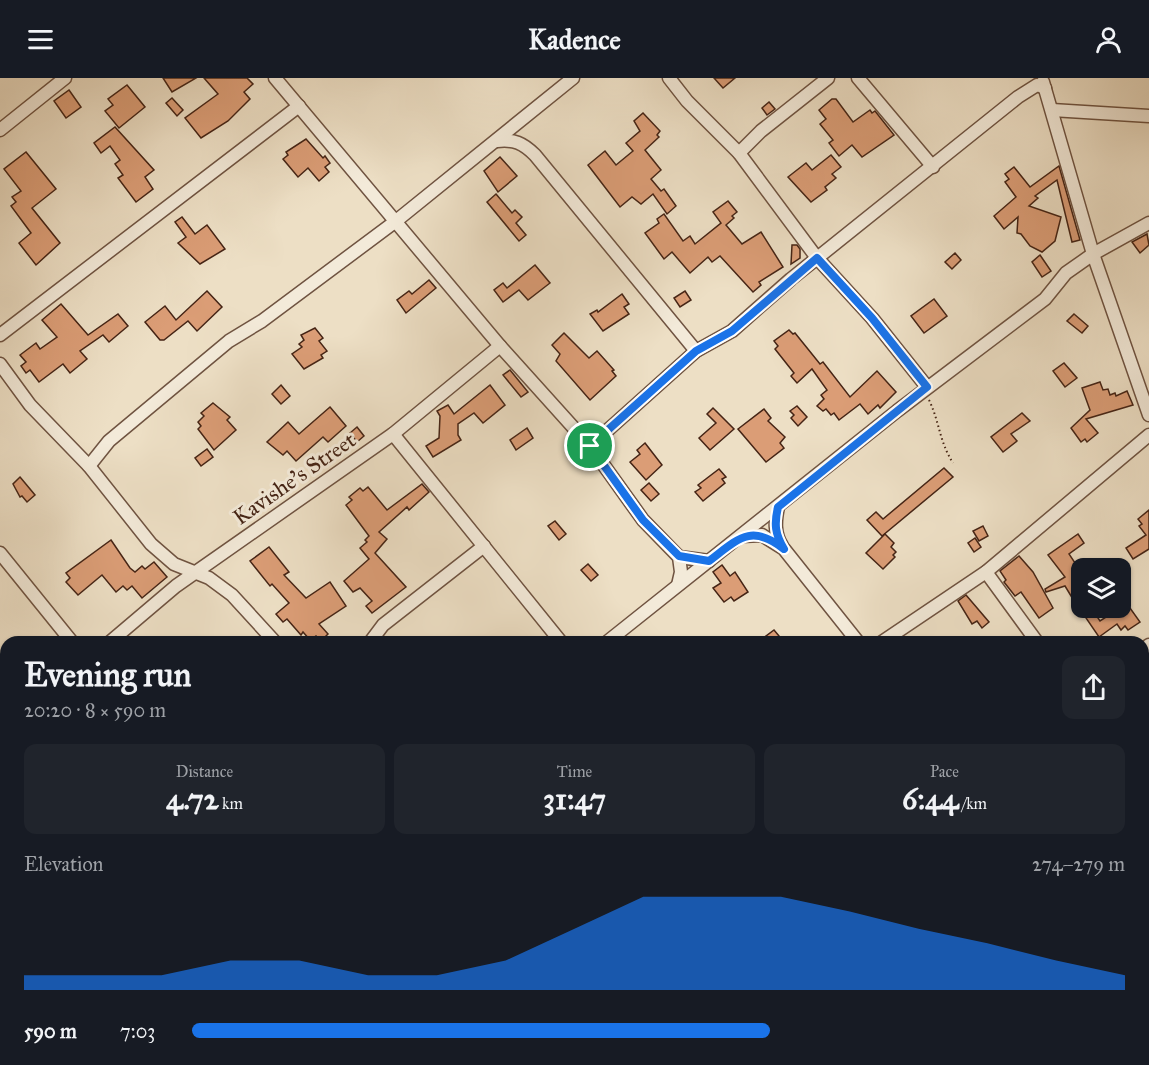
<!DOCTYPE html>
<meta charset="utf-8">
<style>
body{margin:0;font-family:"IM FELL Great Primer",serif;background:#20242c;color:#f1f3f6;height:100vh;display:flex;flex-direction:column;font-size:22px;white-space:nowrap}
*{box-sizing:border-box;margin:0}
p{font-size:20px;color:#9ea1a6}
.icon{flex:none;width:33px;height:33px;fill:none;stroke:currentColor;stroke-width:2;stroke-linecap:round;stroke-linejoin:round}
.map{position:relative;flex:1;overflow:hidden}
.sheet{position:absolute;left:0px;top:558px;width:1149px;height:429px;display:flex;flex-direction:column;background:#171b24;border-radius:18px 18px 0 0;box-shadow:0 2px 4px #0004}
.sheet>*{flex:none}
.fabs{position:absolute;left:1071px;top:480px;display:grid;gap:12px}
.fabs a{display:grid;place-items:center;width:60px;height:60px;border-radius:12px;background:#171b24;box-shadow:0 2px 4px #0004;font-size:30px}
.pin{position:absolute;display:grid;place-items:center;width:51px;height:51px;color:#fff;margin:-26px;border:3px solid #fff;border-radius:50%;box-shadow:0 2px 6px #0007}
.round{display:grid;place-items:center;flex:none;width:63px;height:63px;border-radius:12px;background:#20242c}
.headline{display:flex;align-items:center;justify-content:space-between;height:102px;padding:0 24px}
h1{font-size:33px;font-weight:800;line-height:45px}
.metrics{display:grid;grid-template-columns:repeat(3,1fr);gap:9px;height:102px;padding:6px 24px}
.metrics div{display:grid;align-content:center;border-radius:12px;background:#20242c;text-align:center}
.metrics b{font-size:30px;font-weight:800}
.metrics small{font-size:16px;font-weight:400}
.metrics p{font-size:16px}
.chart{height:168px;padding:12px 24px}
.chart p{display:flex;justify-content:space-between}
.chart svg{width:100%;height:108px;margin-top:6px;fill:#1a73e8;opacity:.7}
ul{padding:0 24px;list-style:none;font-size:20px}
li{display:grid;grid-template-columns:96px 72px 1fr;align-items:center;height:45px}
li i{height:15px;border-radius:8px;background:#1a73e8}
header{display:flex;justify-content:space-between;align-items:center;height:78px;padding:0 24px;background:#171b24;font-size:27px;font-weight:800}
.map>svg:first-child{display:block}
</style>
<header><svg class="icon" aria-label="menu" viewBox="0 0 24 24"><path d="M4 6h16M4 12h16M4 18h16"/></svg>Kadence<svg class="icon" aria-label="person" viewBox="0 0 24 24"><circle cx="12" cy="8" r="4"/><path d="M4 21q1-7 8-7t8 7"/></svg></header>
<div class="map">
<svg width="1149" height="987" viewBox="0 0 1149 987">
<rect width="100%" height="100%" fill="#eddfc5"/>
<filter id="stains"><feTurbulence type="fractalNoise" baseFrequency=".00333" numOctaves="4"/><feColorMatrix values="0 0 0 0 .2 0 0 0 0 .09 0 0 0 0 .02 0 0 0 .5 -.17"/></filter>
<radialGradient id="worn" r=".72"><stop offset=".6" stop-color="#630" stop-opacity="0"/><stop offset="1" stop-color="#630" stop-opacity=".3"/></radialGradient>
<g fill="#db9d76" stroke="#452415" stroke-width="1.5">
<polygon points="163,0 196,0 172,14"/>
<polygon points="204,0 247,0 253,6 244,14 250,21 228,43 201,60 185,40 218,16"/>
<polygon points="714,0 735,0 723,10"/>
<polygon points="127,7 145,29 119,50 105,33 113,27 108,21"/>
<polygon points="69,12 81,29 66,40 54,23"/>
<polygon points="172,20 183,32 177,38 166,25"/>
<polygon points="832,21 836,21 853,44 870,32 872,35 875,33 894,57 862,79 852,67 839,78 829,65 833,62 820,46 826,41 819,32"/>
<polygon points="769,24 775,31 767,37 762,30"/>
<polygon points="643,35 660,53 657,57 659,59 645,72 661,92 651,101 661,113 664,111 676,128 667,136 653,116 641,126 632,119 620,129 588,87 605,73 616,87 633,73 626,65 640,53 634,43"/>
<polygon points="115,49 154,92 145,99 153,111 136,124 118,100 123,97 115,86 120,82 110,68 101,75 94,65"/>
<polygon points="306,61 323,80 325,78 330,85 325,89 329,94 319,103 308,90 298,99 283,81 288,77 286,74"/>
<polygon points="26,74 56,111 32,130 60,165 36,187 19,165 31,155 11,128 16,124 12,119 21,113 4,91"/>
<polygon points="831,77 841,89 832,96 836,100 825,109 827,112 811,124 788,99 806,85 812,92"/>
<polygon points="500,79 517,98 498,114 484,93"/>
<polygon points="1059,88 1080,162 1072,164 1057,102 1035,118 1038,120 1029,128 1061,139 1055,163 1042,174 1030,168 1021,156 1017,155 1018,139 1004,151 994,138 1016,119 1005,104 1009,101 1005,96 1014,89 1030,109"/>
<polygon points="496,116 512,135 515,132 522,139 516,145 526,157 519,163 487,124"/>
<polygon points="728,123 737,134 732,138 734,140 726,147 742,166 761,154 783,189 759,204 761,207 753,214 720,178 712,184 708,179 690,195 672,174 664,181 645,155 659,145 657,141 664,136 683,163 690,158 695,166 721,145 713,134"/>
<polygon points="182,139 195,156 207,147 225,171 200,186 178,165 186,159 175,144"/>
<polygon points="1147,156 1149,167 1140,175 1132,164"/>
<polygon points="792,167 797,167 800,171 800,180 791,186"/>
<polygon points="955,175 961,182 952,191 945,184"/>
<polygon points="1040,177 1051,193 1042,199 1032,184"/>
<polygon points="535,187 550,205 528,222 519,212 503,224 494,212 503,205 507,210"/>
<polygon points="429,202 436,210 406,235 397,222 409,213 412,216"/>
<polygon points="207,213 222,229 197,253 188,243 164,262 160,262 145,244 165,228 176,242"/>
<polygon points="685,213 691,222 680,229 674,220"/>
<polygon points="622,216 629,226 624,229 629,236 603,253 590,236 597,232 598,234"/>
<polygon points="934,221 947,238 924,255 911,238"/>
<polygon points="61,226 88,257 118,236 128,248 109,264 103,257 80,273 87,281 70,295 63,286 39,304 30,292 26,295 21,288 26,284 20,277 36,265 40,271 57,259 42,242"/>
<polygon points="1074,236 1088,248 1082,255 1067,243"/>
<polygon points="315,250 323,260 319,263 327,273 321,277 323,280 304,291 292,276 302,269 299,266 304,262 301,257"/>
<polygon points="789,252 793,256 795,255 820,286 823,284 850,319 877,293 896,314 880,330 878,327 868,336 860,326 839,342 834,335 831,337 826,331 823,333 817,328 824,321 821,317 827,312 812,291 797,305 791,298 794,295 775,271 778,268 774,263"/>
<polygon points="564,255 589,280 597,273 614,292 612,293 616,298 590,322 556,283 560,276 552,267"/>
<polygon points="1064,285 1077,300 1065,309 1053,293"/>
<polygon points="510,292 528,314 521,319 503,297"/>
<polygon points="1100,304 1103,312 1108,311 1110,317 1115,315 1116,318 1127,313 1133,327 1086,341 1098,355 1087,364 1085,361 1081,364 1071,350 1090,332 1082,310"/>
<polygon points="281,307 290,318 281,326 272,316"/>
<polygon points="490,307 505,327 483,345 474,335 458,346 458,357 461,362 433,379 426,368 439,360 440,338 437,333 448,327 454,336"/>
<polygon points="213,325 230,339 227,342 236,352 214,372 198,351 201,348 198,344 204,338 201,335"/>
<polygon points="797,328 807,339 798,348 791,340 794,337 790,333"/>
<polygon points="330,329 346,348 328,364 323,359 296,383 287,373 283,377 267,364 288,344 299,356"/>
<polygon points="713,330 734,351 710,372 699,360 716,345 707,336"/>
<polygon points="764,331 771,340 768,343 785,359 780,365 784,370 766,384 738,351"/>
<polygon points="1022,335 1030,343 1011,356 1017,363 1003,374 991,359"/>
<polygon points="357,349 364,358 357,364 350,355"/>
<polygon points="527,350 533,360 516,372 510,362"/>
<polygon points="645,365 662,387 646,402 630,384 640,376 637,372"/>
<polygon points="207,371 213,379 201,388 195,380"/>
<polygon points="944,390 953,399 882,458 867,442 876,434 883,441"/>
<polygon points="719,391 726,399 722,401 725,405 703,423 695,414 701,410 698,407"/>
<polygon points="20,399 35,417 27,424 22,418 20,419 13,406"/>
<polygon points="649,405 659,416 651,423 641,412"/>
<polygon points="422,406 429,414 409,432 407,429 379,454 387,461 375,475 406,509 372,535 366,528 372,523 360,510 353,514 344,503 369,481 360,470 367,464 365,462 369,458 346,427 352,422 349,419 360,410 363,413 368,409 387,432"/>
<polygon points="1149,432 1149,471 1133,481 1126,470 1146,457 1139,448 1142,446 1138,441"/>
<polygon points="555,443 566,456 559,462 548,448"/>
<polygon points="983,448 988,458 979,463 973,453"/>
<polygon points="885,456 894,465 891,469 896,474 893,477 895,479 883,491 866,475"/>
<polygon points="1078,456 1084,465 1069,476 1079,491 1082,489 1082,536 1065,508 1046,514 1045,511 1065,499 1048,477"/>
<polygon points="975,460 981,469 974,474 968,465"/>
<polygon points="111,462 130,490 135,494 142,488 145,491 154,484 167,499 142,520 132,508 127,512 123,508 116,514 102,497 78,517 66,504 70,500 66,495"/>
<polygon points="269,469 289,494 284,497 306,520 330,504 346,528 319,546 328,556 321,563 316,558 310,562 303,554 301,557 287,541 283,544 276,536 289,525 272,506 270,508 250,483"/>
<polygon points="1019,478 1033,494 1053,530 1039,540 1021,514 1015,518 1004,504 1006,502 1000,493"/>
<polygon points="588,486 598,497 591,503 581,492"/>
<polygon points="722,487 730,498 735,494 748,514 734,523 731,519 724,524 713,510 721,505 713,494"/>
<polygon points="1120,516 1140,544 1128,552 1125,548 1121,552 1117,546 1099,559 1086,540 1094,534 1100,543 1120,530"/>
<polygon points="966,517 989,544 982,550 977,543 972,546 958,523"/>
<polygon points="774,552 784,564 758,564"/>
</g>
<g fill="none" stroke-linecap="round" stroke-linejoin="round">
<defs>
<g id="minor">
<polyline points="275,0 500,268 590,368 643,442 679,479 681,494 678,507"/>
<polyline points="669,0 687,23 739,75 817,180 872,240 927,309"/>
<polyline points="858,0 933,89"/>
<polyline points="1043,4 1093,176 1149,337"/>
<polyline points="1052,32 1149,38"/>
<polyline points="0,52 65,0"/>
<path d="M497 63C514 61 523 65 535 77L696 273"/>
<polyline points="739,75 761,53 828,0"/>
<polyline points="0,257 299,28"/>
<polyline points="0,286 30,327 89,388 151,466 174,486 209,500 232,517 275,564"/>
<polyline points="393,356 561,564"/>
<polyline points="590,368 696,273 732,253 791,201 1018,19 1037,7 1045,10"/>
<polyline points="89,388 109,363 229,263 262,243 396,143 573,0"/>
<path d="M778 429C775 443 774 455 782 468"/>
<polyline points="742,458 762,457 784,471 858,564"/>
<polyline points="0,475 72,564"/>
<polyline points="679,479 709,483"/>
<polyline points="986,494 1037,564"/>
<polyline points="371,563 383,547 484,468"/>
<polyline points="110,564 176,508 393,356 500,268"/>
<polyline points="607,564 897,333 1045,221 1066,195 1093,176 1149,145"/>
<polyline points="882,564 986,494 1149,357"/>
<polyline points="1143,571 1149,567"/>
<polyline points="0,661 6,656"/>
<polyline points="1143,707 1149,716"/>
<polyline points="0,748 6,748"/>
<polyline points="1143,758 1149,753"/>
<polyline points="1143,908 1149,915"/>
<polyline points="0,966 6,972"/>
<polyline points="14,981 20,987"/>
<polyline points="297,981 301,987"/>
<polyline points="696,981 696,987"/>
<polyline points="1000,981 1005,987"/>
<polyline points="386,987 392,981"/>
<polyline points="863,987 871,981"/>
</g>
</defs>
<use href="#minor" stroke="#6f5341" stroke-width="15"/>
<path stroke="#452415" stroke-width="2" stroke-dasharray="1.5 3" stroke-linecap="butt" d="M929 322C940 345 939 363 953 385"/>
<use href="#minor" stroke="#f3ead9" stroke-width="12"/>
</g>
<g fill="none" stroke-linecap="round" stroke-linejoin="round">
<defs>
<path id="route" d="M817 180 872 240 927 309 778 429C774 446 775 456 784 471 751 445 738 461 709 483L679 478 643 442 590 368 696 273 732 253Z"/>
</defs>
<use href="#route" stroke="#fff" stroke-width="12"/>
<use href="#route" stroke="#1a73e8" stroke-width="8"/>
</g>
<g text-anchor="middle" stroke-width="6" stroke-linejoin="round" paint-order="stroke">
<g font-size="22" fill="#452415" stroke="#f3ead9">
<text transform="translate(294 400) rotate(-35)" y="8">Kavishe’s Street</text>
</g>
</g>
<rect width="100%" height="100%" filter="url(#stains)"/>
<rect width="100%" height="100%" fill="url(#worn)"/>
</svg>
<div class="fabs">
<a><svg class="icon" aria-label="layers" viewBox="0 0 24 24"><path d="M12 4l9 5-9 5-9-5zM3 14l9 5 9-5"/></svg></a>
</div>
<div class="pin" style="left:590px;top:368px;background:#1e9e55"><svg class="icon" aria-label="arrive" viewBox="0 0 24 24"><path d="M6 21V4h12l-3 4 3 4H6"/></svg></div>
<section class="sheet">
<div class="headline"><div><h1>Evening run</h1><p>20:20 · 8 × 590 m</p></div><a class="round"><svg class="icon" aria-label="share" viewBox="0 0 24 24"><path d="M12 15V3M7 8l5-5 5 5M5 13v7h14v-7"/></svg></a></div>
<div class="metrics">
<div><p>Distance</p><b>4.72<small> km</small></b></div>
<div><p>Time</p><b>31:47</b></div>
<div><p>Pace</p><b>6:44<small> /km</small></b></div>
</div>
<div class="chart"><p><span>Elevation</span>274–279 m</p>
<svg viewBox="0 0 160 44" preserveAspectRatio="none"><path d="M0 44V38L10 38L20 38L30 32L40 32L50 38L60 38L70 32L80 19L90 6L100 6L110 6L120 12L130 19L140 25L150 32L160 38V44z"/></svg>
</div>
<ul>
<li><b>590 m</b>7:03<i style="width:62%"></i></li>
</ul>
</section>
</div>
